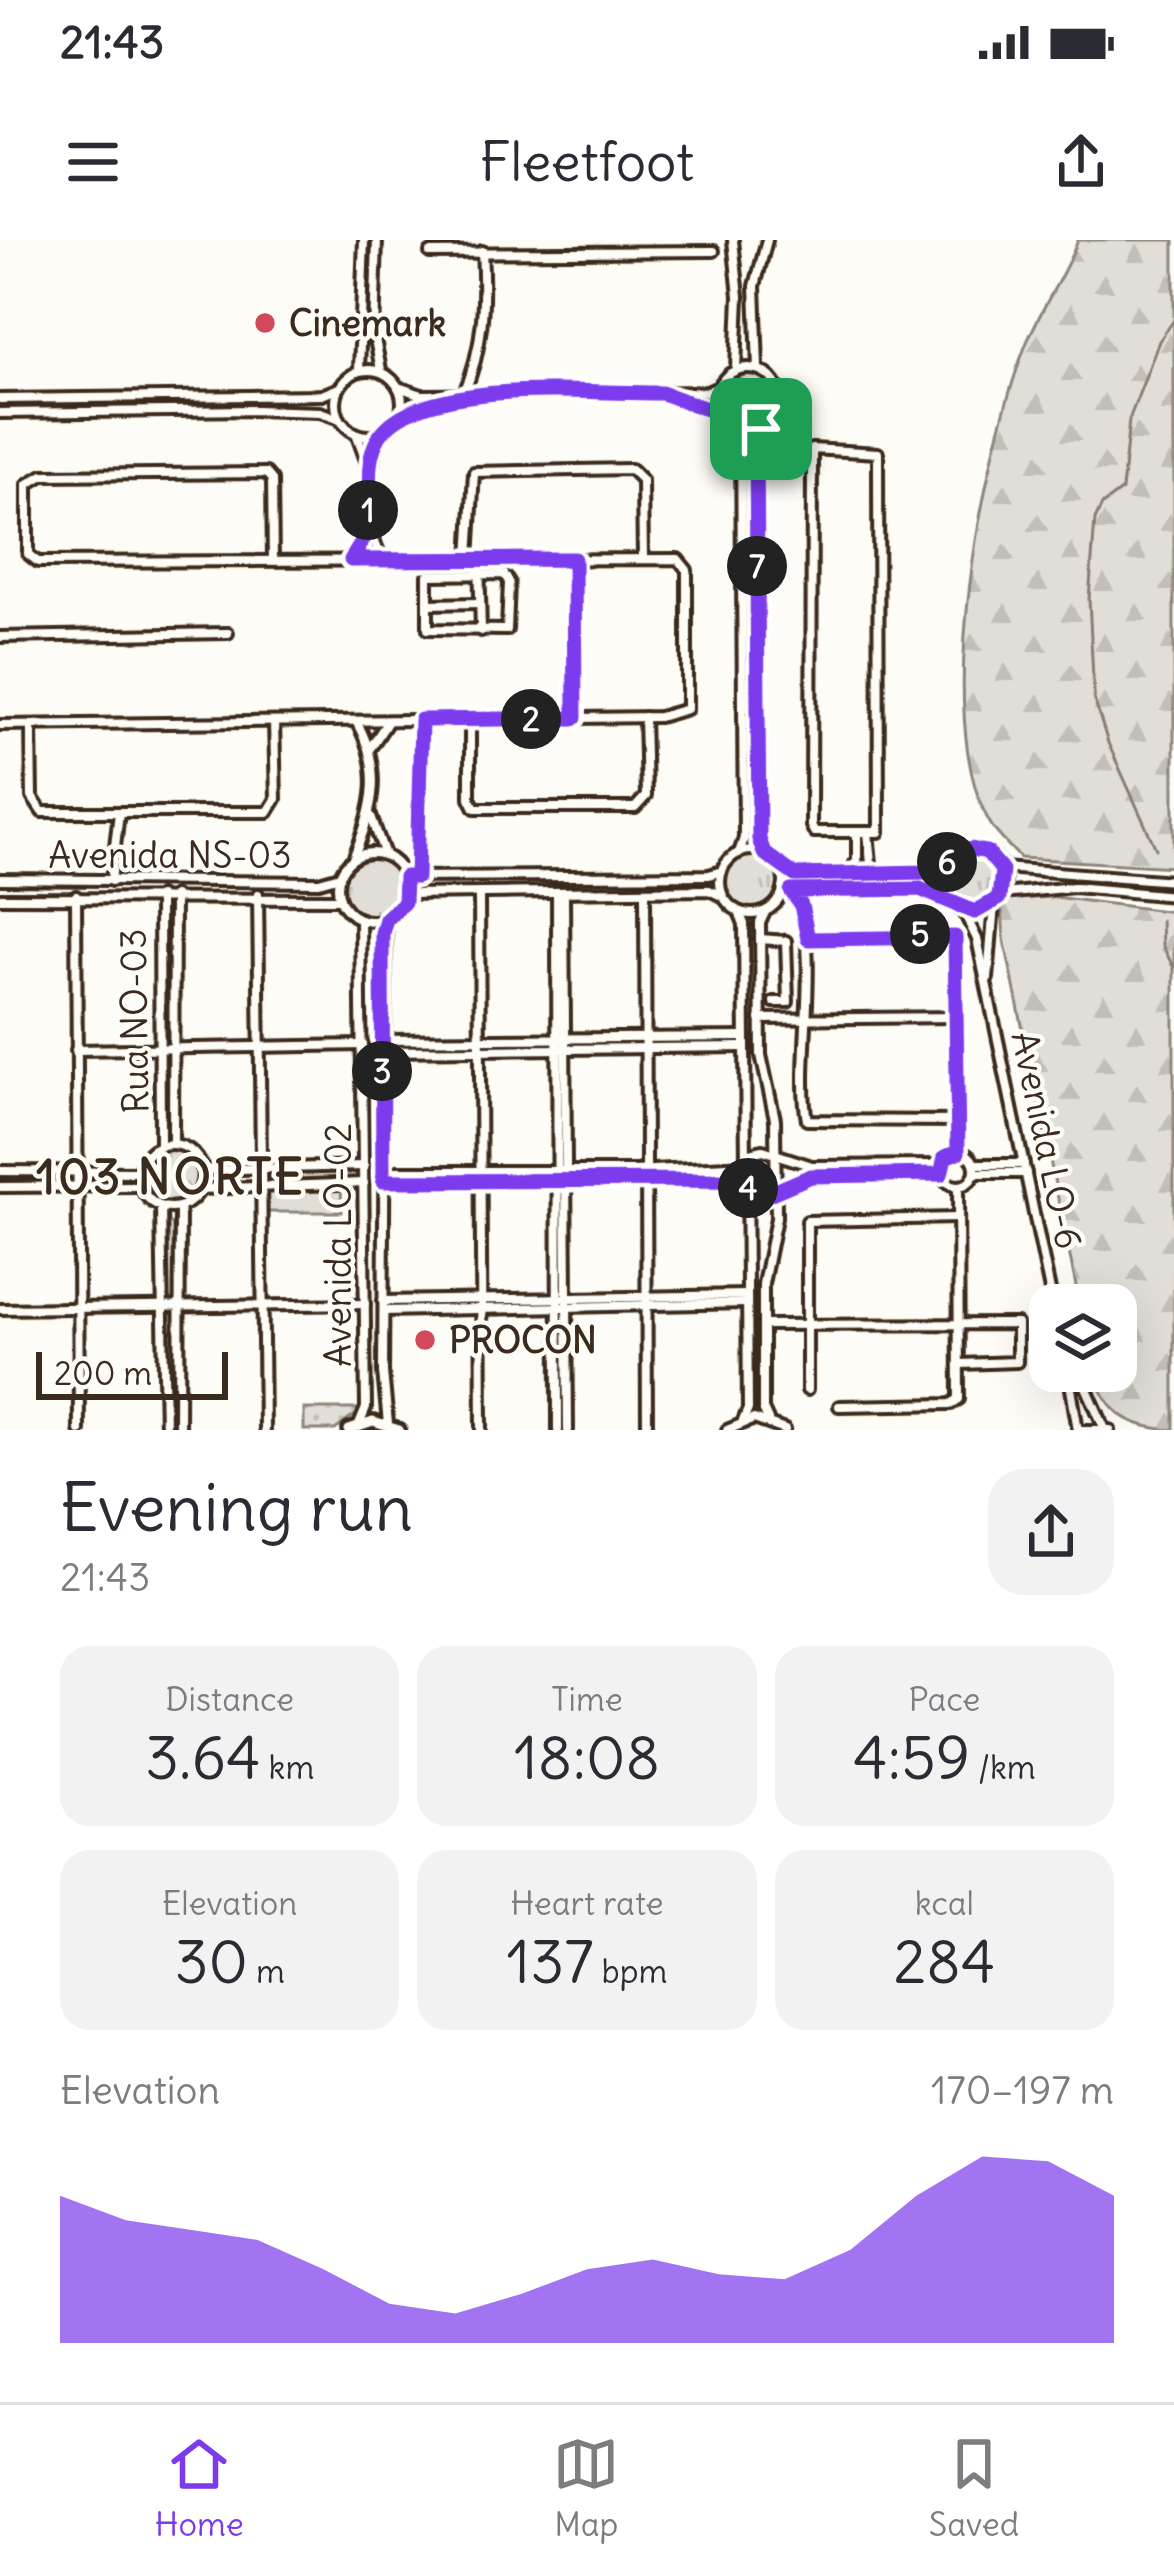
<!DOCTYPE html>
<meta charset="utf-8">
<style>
body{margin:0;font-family:Delius,sans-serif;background:#f2f2f3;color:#2b2b33;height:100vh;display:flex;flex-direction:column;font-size:45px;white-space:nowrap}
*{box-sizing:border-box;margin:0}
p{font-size:39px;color:#7c7c81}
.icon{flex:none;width:66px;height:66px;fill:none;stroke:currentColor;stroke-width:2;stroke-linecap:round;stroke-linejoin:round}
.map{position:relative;height:1190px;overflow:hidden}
.drawer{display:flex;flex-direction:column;background:#fff;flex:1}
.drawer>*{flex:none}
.fabs{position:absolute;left:1029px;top:1044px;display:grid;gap:24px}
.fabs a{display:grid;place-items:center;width:108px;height:108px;border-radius:24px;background:#fff;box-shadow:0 12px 48px #0002;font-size:60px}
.scale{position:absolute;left:36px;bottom:30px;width:192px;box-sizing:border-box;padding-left:12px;border:6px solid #3b2a1e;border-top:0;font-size:33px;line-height:42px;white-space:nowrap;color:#3b2a1e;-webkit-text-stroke:9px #fdfcf7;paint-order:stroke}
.pin{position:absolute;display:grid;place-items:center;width:102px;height:102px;color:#fff;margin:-51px;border-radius:24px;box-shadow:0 6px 18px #0006}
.km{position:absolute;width:60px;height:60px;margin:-30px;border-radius:50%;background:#222;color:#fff;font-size:33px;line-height:60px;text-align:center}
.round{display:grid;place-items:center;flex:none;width:126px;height:126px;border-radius:36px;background:#f2f2f3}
.overview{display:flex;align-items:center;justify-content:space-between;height:204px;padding:0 60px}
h1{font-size:66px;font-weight:600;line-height:90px}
.figures{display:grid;grid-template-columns:repeat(3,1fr);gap:18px;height:204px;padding:12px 60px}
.figures div{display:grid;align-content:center;border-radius:30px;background:#f2f2f3;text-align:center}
.figures b{font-size:60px;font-weight:600}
.figures small{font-size:33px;font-weight:400}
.figures p{font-size:33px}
.chart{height:336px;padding:24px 60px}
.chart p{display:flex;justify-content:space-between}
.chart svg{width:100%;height:216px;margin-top:12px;fill:#7c3aed;opacity:.7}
.status{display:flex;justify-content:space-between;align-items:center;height:84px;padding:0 60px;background:#fff;direction:ltr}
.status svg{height:33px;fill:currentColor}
header{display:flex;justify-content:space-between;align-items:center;height:156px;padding:0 60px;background:#fff;font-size:54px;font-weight:600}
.tab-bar{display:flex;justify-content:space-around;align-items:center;height:168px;border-top:3px solid #e1e1e2;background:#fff;font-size:33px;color:#7c7c81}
.tab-bar a{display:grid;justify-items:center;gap:6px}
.tab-bar .active{color:#7c3aed}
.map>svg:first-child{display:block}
</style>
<div class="status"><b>21:43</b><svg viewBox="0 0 49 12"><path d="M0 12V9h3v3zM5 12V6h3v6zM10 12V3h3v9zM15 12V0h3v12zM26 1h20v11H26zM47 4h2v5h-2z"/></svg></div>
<header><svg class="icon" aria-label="menu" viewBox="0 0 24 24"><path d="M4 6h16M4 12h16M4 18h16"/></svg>Fleetfoot<svg class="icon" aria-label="share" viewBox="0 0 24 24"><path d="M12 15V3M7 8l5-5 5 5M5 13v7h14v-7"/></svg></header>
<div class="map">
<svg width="1174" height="1190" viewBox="0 0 1174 1190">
<defs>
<pattern id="grass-tufts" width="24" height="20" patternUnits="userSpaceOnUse" patternTransform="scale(3)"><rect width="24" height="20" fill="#e1ded7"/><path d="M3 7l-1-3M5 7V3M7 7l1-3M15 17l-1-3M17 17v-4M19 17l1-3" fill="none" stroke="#c2bfb8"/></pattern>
<pattern id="forest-firs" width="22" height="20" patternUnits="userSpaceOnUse" patternTransform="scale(3)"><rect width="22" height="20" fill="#e1ded7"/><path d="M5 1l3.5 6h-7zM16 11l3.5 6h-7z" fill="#c2bfb8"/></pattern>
<pattern id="park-dots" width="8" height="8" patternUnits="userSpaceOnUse" patternTransform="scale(3)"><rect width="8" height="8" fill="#e1ded7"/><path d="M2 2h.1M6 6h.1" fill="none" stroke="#c2bfb8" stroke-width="1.8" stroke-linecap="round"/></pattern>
</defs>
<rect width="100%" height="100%" fill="#fdfcf7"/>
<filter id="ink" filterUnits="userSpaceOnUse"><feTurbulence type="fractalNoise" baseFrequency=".00833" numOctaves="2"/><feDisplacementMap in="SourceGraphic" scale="24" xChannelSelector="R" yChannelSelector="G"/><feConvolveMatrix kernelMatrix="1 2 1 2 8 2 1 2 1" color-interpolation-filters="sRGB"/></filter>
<g filter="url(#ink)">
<g fill="url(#grass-tufts)" stroke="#8e847a" stroke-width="3">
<circle cx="747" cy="160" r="28"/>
<circle cx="752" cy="642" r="28"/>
<circle cx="973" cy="641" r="26"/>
<circle cx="372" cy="647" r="29"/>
<circle cx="170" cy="935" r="26"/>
<polygon points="268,931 363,931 363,939 268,940"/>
<polygon points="266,947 341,947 342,972 266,972"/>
<polygon points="164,983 173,983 174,1059 165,1060"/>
<polygon points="166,1072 174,1072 175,1190 167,1190"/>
</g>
<g fill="url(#forest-firs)" stroke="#8e847a" stroke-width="3">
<path d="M1078 0H1174V627L1020 618C1011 607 997 596 990 583 930 479 984 214 1025 107 1040 69 1064 37 1078 0Z"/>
<path d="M1054 657 1174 672V1190C1132 1188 1107 1175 1094 1131H1116V1065H1080L1004 698 1002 670 1010 659Z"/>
</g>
<polygon fill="url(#park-dots)" stroke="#8e847a" stroke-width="3" points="304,1169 359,1169 359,1172 335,1190 304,1190"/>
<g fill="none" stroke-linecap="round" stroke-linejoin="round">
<g stroke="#887d74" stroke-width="3">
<polyline points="1156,609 1108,503 1094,459 1089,359 1095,280 1102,265 1122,250 1129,180 1159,101 1174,80"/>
<polyline points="1161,680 1162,705 1174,728"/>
</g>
<defs>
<g id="minor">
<polyline points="377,0 374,94 381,130"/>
<polyline points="733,0 739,56 736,129"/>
<polyline points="430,13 714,11"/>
<circle cx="748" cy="160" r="32"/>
<polyline points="758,128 755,46 767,0"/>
<polyline points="359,130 364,0"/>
<circle cx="369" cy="163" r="33"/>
<polyline points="398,147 422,155 707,152 718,147"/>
<path d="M463 155C484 108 485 62 482 11"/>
<polyline points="669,155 716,172"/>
<polyline points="0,159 322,155 339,148"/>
<polyline points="0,173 255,170 320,172 340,179"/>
<polyline points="399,179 451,156"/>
<polyline points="761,189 756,202 759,600 764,613"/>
<polyline points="736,190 741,203 744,598 739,613"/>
<polyline points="356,193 368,226"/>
<path d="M380 195C366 238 362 278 382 319"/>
<polygon points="812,209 878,213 879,592 814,592 811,586"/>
<polyline points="469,319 474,232 631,229 642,240 643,319"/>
<polyline points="479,319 481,391"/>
<polyline points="575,319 575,478"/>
<polyline points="351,320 367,292"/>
<polygon points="504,334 509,342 507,390 428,389 428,335"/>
<polyline points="428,364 480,363"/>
<polyline points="0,397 228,393"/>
<polyline points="470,480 470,558 475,568 635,568 646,556 644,477"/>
<polyline points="0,485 659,477 687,469 687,330 678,319 38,322 28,314 28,244 43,235 266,233 272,240 273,320"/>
<polyline points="31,485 32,557 42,572 268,572 276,559 274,482"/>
<polyline points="371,507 388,481"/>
<polyline points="371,576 385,615"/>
<polyline points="868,592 872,634"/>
<circle cx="973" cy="640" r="32"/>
<circle cx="752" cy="642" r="32"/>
<circle cx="372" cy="647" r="34"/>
<path d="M354 616C374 568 383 528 356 481"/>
<polyline points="1003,628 1174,641"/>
<path d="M782 629C809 644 915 637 944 625"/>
<polyline points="849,634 857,620 857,592"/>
<polyline points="405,637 709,635 722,631"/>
<polyline points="417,637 421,480"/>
<polyline points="0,639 319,642 340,636"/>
<polyline points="111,641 119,572"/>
<path d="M791 651C825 696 795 820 807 880L958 881"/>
<polyline points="645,652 647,1190"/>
<polyline points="788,652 920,649 945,657"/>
<polyline points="557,653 558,1190"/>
<polyline points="564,653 568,1190"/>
<polyline points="258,654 264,1190"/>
<polyline points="406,654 709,650 722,656"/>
<polyline points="479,654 482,1190"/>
<polyline points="1002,654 1074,647 1174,656"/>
<polyline points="76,656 79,1190"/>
<polyline points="159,656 160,904"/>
<polyline points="0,658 340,659"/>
<polyline points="963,670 977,699 1053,1065"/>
<polyline points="739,672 744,684 748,1169 743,1181"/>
<polyline points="765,672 760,683 761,815 775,879 776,978 763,1044 763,1169 768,1180"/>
<polyline points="386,679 383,1132 388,1184"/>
<polyline points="760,699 786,701 788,762 774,762"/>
<polyline points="809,699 955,697 958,912"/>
<polyline points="988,738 994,664"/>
<polyline points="760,779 957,777"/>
<polyline points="382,800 745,797"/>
<polyline points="76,810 363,805"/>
<polyline points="382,811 745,807"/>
<polyline points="173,903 174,656"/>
<circle cx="171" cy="936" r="32"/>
<circle cx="958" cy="929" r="17"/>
<polyline points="746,914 763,910 812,926 941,925"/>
<polyline points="975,924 1024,924"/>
<polyline points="202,930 364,926"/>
<polyline points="0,931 139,932"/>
<polyline points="383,931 634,931 746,925"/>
<polyline points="975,933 1026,933"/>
<polyline points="383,941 746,940"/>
<polyline points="0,947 140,946"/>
<polyline points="746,947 764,955 810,936 941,933"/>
<polyline points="201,949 364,943"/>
<polyline points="161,967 165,1190"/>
<polyline points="383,1061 747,1055"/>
<polyline points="0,1069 365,1064"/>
<polyline points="384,1071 747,1063"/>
<polyline points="763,1085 1017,1084 1017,1122 960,1124"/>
<polyline points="1068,1131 1078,1190"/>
<polyline points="1079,1131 1104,1187"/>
<polyline points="807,1150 807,981 958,978"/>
<polyline points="839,1166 951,1164 959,1159 958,946"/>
<polyline points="359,1185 366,1168 360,679"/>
<polyline points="179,1190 180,968"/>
<polyline points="727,1190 754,1179 785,1190"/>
<polyline points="1082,1190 1110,1190"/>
</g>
<polyline id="major" points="349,1190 373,1182 399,1190"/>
</defs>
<use href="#minor" stroke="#3b2a1e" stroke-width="16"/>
<use href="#major" stroke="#3b2a1e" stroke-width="18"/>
<use href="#minor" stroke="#fdfcf7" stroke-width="8"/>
<use href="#major" stroke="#fdfcf7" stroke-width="9"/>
</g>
</g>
<g fill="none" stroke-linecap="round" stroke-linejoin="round" filter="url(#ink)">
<defs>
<path id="route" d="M662 153 715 172 739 191 761 189 756 202 759 599 764 613 795 635 923 632 971 609 987 612 1002 630 999 658 975 672 920 649 791 651 801 665 808 699 955 697 958 912 945 917 941 934 811 936 764 956 746 947V940L383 941 382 693 386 679 404 662 405 637H417L421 480 575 478 574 319 351 320C357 310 366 298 368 287 374 258 362 225 379 197 419 135 595 154 662 153Z"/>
</defs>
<use href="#route" stroke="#fff" stroke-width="24"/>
<use href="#route" stroke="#7c3aed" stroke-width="15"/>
</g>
<g fill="#d1495b" stroke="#fdfcf7" stroke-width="4.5">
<circle cx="265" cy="83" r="12"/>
<circle cx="425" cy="1100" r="12"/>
</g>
<g text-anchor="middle" stroke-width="9" stroke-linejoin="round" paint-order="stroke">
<g font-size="36" font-weight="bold" fill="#3b2a1e" stroke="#fdfcf7" text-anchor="start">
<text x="289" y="96">Cinemark</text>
<text x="449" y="1113">PROCON</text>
</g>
<g font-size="36" fill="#3b2a1e" stroke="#fdfcf7">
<text x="170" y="628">Avenida NS-03</text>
<text transform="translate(134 781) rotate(-91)" y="13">Rua NO-03</text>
<text transform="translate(1047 900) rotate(78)" y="13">Avenida LO-6</text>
<text transform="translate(338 1005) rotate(-90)" y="13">Avenida LO-02</text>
</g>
<g font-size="48" font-weight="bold" letter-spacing="3" fill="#3b2a1e" stroke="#fdfcf7">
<text x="171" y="954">103 NORTE</text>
</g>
</g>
</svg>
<div class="fabs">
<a><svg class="icon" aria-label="layers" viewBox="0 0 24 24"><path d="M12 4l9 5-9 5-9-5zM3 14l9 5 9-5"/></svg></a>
</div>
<div class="scale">200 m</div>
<div class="pin" style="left:761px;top:189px;background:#1e9e55"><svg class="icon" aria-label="arrive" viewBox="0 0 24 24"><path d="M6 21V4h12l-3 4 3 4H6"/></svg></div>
<b class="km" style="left:368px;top:270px">1</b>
<b class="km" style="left:531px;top:479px">2</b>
<b class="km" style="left:382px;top:831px">3</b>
<b class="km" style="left:748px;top:948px">4</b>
<b class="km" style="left:920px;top:694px">5</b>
<b class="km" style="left:947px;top:622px">6</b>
<b class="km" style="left:757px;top:326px">7</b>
</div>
<section class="drawer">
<div class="overview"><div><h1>Evening run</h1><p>21:43</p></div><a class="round"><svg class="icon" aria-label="share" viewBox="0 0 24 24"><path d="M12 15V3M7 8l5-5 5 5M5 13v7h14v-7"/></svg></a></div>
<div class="figures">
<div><p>Distance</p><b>3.64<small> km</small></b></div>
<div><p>Time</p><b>18:08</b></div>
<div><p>Pace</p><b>4:59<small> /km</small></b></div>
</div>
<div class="figures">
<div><p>Elevation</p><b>30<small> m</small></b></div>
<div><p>Heart rate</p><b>137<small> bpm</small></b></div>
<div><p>kcal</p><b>284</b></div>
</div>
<div class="chart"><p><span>Elevation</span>170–197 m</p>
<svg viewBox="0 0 160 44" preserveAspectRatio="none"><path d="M0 44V14L10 19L20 21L30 23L40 29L50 36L60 38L70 34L80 29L90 27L100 30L110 31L120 25L130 14L140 6L150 7L160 14V44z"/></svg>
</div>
</section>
<nav class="tab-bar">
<a class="active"><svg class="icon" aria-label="home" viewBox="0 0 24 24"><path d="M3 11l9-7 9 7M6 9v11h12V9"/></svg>Home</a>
<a><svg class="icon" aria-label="map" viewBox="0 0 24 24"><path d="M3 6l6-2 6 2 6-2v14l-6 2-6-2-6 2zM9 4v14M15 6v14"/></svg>Map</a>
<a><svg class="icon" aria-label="saved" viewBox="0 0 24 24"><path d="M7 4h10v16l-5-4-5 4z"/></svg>Saved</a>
</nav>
